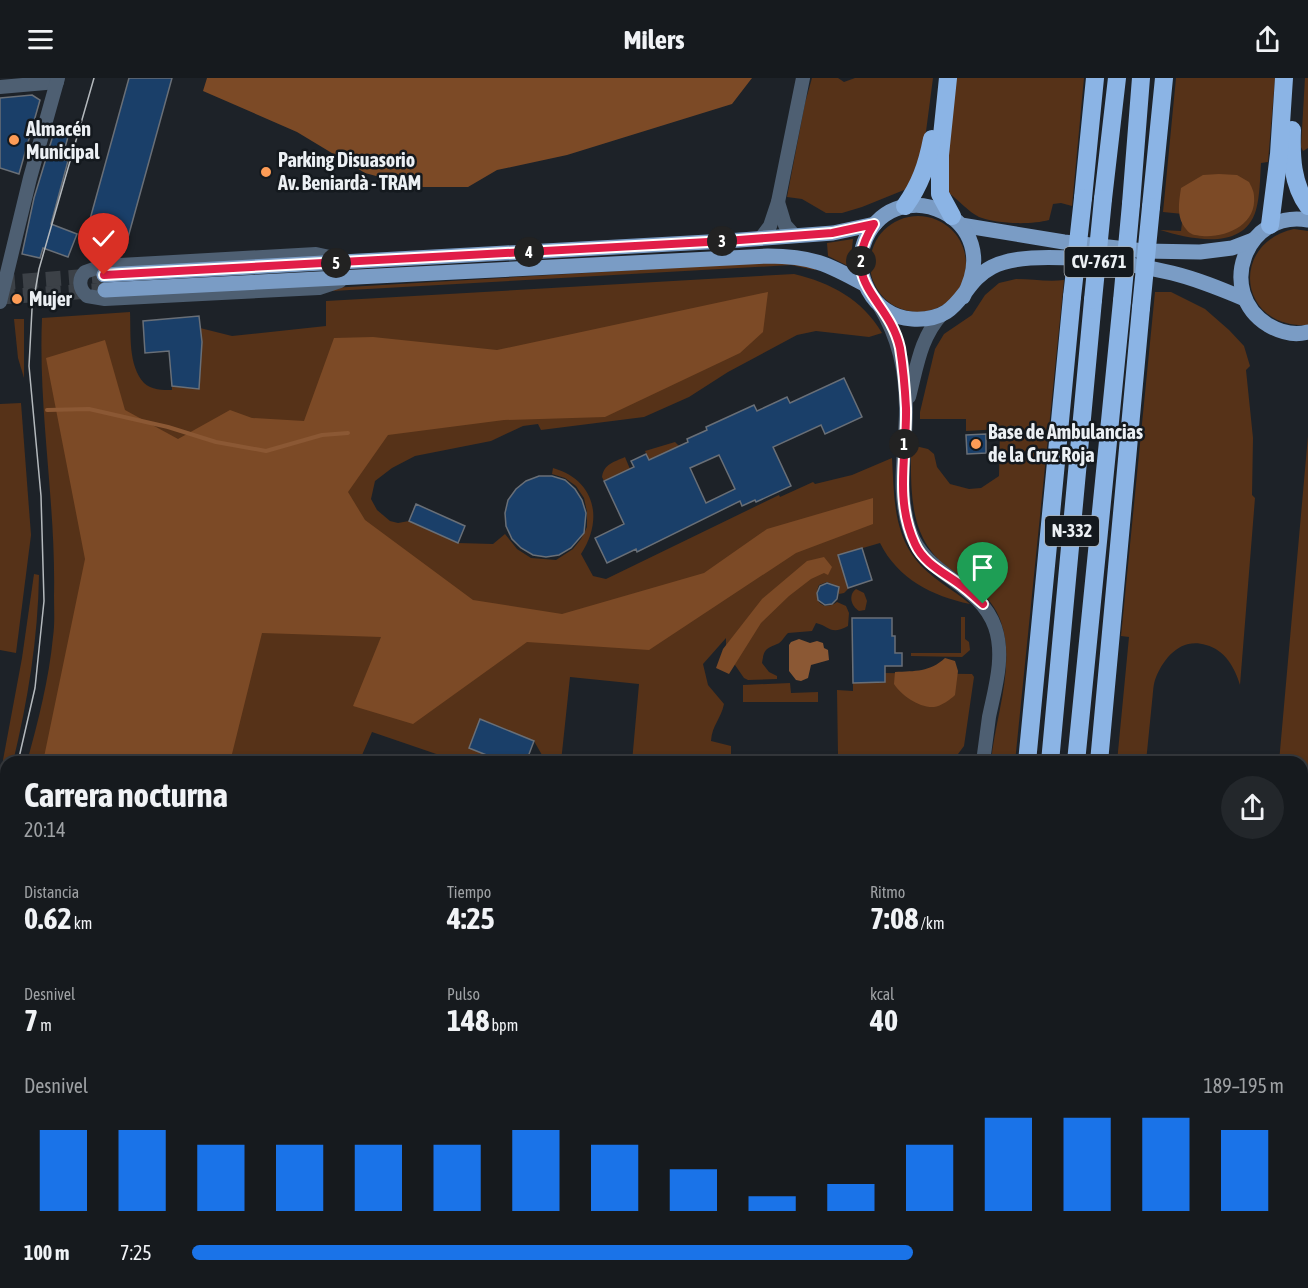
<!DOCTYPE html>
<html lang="es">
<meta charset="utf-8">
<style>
body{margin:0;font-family:"Asap Condensed",sans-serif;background:#23272b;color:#f1f3f6;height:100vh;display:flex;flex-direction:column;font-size:22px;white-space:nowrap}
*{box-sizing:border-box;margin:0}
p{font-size:20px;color:#9ea1a4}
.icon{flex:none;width:33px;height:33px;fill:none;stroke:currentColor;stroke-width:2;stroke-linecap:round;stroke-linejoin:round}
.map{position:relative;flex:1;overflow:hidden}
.drawer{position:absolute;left:0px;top:678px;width:1308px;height:532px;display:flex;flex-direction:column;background:#161a1e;border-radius:18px 18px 0 0;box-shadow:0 3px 9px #0003,0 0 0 2px #35383c}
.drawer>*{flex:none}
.pin{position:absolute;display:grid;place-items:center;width:51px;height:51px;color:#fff;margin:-62px -26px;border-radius:50% 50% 50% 0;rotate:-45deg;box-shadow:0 0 6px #0007}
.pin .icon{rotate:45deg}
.km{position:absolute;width:30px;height:30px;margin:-15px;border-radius:50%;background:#222;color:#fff;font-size:16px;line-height:30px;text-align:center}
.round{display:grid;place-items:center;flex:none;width:63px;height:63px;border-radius:32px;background:#23272b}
.head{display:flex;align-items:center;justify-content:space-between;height:102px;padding:0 24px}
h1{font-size:33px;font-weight:700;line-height:45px}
.figures{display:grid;grid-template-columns:repeat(3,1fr);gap:9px;height:102px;padding:6px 24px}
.figures div{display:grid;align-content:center}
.figures b{font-size:30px;font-weight:700}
.figures small{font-size:16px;font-weight:400}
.figures p{font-size:16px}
.chart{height:168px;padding:12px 24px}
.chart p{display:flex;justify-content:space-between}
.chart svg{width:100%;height:108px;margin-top:6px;stroke:#1a73e8;stroke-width:6}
ul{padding:0 24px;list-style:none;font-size:20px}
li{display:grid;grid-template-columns:96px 72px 1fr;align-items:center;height:45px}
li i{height:15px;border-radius:8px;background:#1a73e8}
header{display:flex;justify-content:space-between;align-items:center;height:78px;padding:0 24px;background:#161a1e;font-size:27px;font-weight:700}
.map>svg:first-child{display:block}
</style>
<header><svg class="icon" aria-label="menu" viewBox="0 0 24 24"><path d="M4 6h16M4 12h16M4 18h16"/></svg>Milers<svg class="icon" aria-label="share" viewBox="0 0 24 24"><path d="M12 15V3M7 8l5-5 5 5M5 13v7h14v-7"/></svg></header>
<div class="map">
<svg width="1308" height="1210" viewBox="0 0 1308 1210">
<rect width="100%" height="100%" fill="#1d2228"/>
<g fill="#563218">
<polygon points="812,0 838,0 844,4 855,0 933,0 922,84 909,110 862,129 842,135 826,135 802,121 787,119 805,25"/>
<path d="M954 0H1084L1072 128 1061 125 1053 126 1049 142C1031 147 996 146 979 139 969 134 958 122 949 115L946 99Z"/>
<path d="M1176 0H1275L1268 84 1261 85C1260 100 1260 118 1256 132 1244 174 1190 161 1160 152L1181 153 1183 136 1163 134Z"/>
<polygon points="1305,0 1308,0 1308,70 1303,73 1301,69"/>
<circle cx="918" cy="186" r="48"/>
<path d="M1294 151 1308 153V247C1238 251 1229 165 1294 151Z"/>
<polygon points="853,161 850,189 828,178 827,165"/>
<polygon points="773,184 816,189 815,192 791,187 774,188 332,213 331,210"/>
<path d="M794 196C831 205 862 221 882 255L869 259 816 253 797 257 728 294 689 319 644 339 541 352 538 346 523 348 491 363 415 378 392 390 375 403 371 421 377 432 390 443 398 445 409 443 458 465 493 466 505 456 517 471 531 480 556 482 573 471 581 461 587 449V434L584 420 576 408 565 400 552 396 553 390C595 402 604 441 581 476L593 498 606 501 779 417 780 419 813 404 815 406 852 397 892 380C894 415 893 453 916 482 929 499 954 512 970 526 932 518 898 501 880 465L839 477 849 510 844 515 839 516 835 507 827 504 819 507C812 523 823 534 837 524L846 528 849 535 848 548C830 558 830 548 816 545L812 553 788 555C784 559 781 565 777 566 765 571 764 572 762 585L769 594 777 598V601L748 602 744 600 726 574V560L703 586 708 607 724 626C721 641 712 647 711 663L731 668V684H632L639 606 570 599 561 684H546L534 663 481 641 469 670 504 684H455L448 680 372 654 359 684H27C38 644 49 601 53 559 55 545 54 531 54 518 56 425 38 333 42 240L130 234C131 257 128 287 144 305 151 312 163 312 172 312V308L199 311 202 264 200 250 232 258 326 248V223Z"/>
<path d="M1016 201C1032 201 1048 204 1064 202L1015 684H991C995 639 1016 588 1001 544 992 515 965 504 944 486 908 457 911 410 911 367L928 371 934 376 937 389 950 406 969 411 981 410 999 398 1000 351 966 353V341H920V334L935 271 944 256 972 237 985 217 999 205Z"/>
<path d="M1155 214H1171L1205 231 1229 252 1244 268 1250 288 1246 292 1253 360 1252 417 1255 420 1240 607C1235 590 1225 572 1206 567 1181 559 1163 580 1155 602 1153 608 1153 617 1152 624 1150 644 1148 664 1146 684H1117L1129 559 1121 558Z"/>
<polygon points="14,241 24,241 24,300 18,280"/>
<polygon points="21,325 31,457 16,575 0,572 0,326"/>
<polygon points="1308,358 1308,713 1302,708 1302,684 1279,684"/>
<polygon points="675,364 679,368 649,382 645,373"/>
<path d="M625 379 630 391 604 403 602 399C604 386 614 384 625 379Z"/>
<path d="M34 496 39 497C38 560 28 622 13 684H6V692L3 689V682L22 580Z"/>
<path d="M856 511 864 515 867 523 865 532 859 533C851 528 848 517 856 511Z"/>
<polygon points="961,539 965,539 965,561 969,564 970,572 962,579 911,578 911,575 961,575"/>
<polygon points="885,595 972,596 974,599 964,668 958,676 949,680 838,677 837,612 853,613 853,605 885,604"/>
<polygon points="790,605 791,615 818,614 818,624 743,624 743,607"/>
<polygon points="6,760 6,1197 0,1198 0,783"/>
<polygon points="1308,764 1308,1210 1306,1210 1301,1205 1302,767"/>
<polygon points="230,1204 231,1210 21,1210 20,1205"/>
<polygon points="601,1204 602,1210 436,1210 435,1205"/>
<polygon points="375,1205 422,1205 423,1208 376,1210"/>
<polygon points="609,1205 714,1205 715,1210 610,1210"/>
<polygon points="722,1205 722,1204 937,1205 937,1210 723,1210"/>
<polygon points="1121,1205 1180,1205 1185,1210 1122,1210"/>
</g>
<g fill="#7c4a26">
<polygon points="207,0 752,0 732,26 567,77 497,92 468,109 417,109 365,95 297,54 203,13"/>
<path d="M1219 96 1237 97 1249 104C1251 108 1254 113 1254 118 1257 147 1226 160 1202 158 1195 157 1190 157 1186 151 1176 139 1179 124 1181 110L1203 97Z"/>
<polygon points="768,214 763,254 740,275 605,339 504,342 388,357 348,414 365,442 473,522 562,536 704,495 767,451 873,420 873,446 796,475 649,572 527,564 413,646 353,628 381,559 262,555 230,684 43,684 85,481 46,280 105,262 125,332 178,361 230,332 252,340 304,343 334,260 373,259 497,272"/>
<polygon points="824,479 832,489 828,497 824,495 811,501 789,518 761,545 729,596 716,590 723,571 762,521 807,483"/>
<path d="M945 580 955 583 958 593 955 617C950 622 941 628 934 629 919 630 901 617 894 606L895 594C915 593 930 594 945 580Z"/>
</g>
<polygon fill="#8b5834" points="799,561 810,565 817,563 823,565 824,570 828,572 829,582 811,587 808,600 801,603 796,602 789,593 789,567 791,564"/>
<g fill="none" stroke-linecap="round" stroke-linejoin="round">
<polyline stroke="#8b5834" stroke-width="4" points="47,332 89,331 168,349 216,364 266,373 322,357 348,355"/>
</g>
<g fill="#1a3f69" stroke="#696f77" stroke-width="1.5" fill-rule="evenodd">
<polygon points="129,0 172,0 124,174 84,163"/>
<polygon points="32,17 40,22 19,96 0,90 0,20"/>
<polygon points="55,51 69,55 62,81 68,83 51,146 77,156 68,179 43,170 40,180 22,176 34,120"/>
<polygon points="199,238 202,264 199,311 172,308 169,273 145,275 143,243"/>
<path d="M844 300 862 339 825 356 821 347 773 369 791 408 756 424 755 422 742 428 740 423 637 474 636 471 607 485 595 460 624 446 604 403 634 389 631 383 646 376 649 382 688 364 687 361 707 352 706 349 754 327 757 333 787 319 790 325ZM719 377 735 411 706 425 690 390Z"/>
<polygon points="986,356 986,375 967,376 966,357"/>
<polygon points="539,398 552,398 565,402 575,411 582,422 586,435 584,455 571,470 559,477 546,479 533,477 521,470 512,461 506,448 505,435 508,422 516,411 526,403"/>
<polygon points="416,426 465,448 458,465 409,443"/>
<polygon points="862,470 872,502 848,510 838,477"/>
<polygon points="827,505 839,509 837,521 832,526 825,527 818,522 817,515 820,508"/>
<polygon points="852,540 892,540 892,558 895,558 895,575 902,575 902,588 885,588 885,604 853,605"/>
<polygon points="480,641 534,663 526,684 504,684 469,670"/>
</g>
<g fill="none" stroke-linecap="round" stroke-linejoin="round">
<g stroke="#3c4147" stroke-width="15" stroke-dasharray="15 8" stroke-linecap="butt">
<polyline points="0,205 104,197"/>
<polyline points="0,219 105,212"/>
</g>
<g stroke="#4e5f72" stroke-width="14">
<polyline points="0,9 57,4"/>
<polyline points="778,124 785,147 794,157"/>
<polyline points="761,160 770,148 778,124 803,0"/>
<path d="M339 181 316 176 102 188 85 194C78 201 79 211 87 218L105 221 319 210 340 203"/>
<polyline points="0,224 30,100 58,0"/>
<path d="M879 227C899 260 906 293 906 331 906 372 896 413 910 453 926 499 979 504 995 549 1005 578 995 610 989 639 987 654 985 669 983 684"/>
<path d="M909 319C917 289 920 260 942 236"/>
<polyline points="0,1201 6,1200"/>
<polyline points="1277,1204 1286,1210"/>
<polyline points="944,1207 961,1204"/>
<polyline points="1225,1210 1233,1204"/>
</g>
<g stroke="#7a9cc5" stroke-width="15">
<path d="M1308 142C1246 131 1215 214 1268 247 1280 254 1294 258 1308 254"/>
<polyline points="961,147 1064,164 1144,173 1200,174 1232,170 1253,162"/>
<polyline points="104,197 726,163 833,155 875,146"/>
<path d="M105 212 768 178C811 178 828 186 864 206"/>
<path d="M963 219C1008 139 898 92 866 160 850 194 873 239 912 241 963 244 959 206 992 189 1030 169 1129 185 1172 195 1197 201 1221 211 1245 221"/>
</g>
<g stroke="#8bb4e5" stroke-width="18">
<polyline points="948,0 940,77 940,116 952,138"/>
<path d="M1292 52C1291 78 1292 106 1308 128"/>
<polyline points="1083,120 1095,0"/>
<polyline points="1103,121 1117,0"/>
<polyline points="1131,126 1141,0"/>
<path d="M905 128C920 107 927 87 932 61"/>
<polyline points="1151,129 1164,0"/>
<polyline points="1270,147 1279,76 1284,0"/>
<polyline points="1027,684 1072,219"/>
<polyline points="1050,684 1093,222"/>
<polyline points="1076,684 1122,223"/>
<polyline points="1099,684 1141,230"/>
<polyline points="999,1204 1000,1210"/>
<polyline points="1019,1204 1020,1210"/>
<polyline points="1045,1204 1046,1210"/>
<polyline points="1075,1204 1076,1210"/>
</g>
<g stroke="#b4b9bd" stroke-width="1.5">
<polyline points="18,684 35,610 44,523 41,418 29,288 32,231 39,191 94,0"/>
<polyline points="0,754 6,732"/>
</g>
<g stroke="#8bb4e5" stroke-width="18">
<polyline points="1072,219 1083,120"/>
<polyline points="1093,222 1103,121"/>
<polyline points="1122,223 1131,126"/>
<polyline points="1141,230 1151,129"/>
</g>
</g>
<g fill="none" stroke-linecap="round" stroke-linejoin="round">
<defs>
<path id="route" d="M104 197 726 163 832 155 874 146C836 205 889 219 900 270 903 289 905 311 906 330 907 376 894 421 915 466 924 486 945 495 962 508 969 513 976 520 983 526"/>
</defs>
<use href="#route" stroke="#fff" stroke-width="12"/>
<use href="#route" stroke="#e11d48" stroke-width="8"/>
</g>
<g fill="#fd9c56" stroke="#14191e" stroke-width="2">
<circle cx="14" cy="62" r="6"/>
<circle cx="266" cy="94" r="6"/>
<circle cx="17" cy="221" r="6"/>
<circle cx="976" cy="366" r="6"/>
</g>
<g text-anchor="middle" stroke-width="5" stroke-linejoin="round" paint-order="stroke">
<g fill="#14191e" stroke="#abb0b4" stroke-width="1.5">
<rect x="1064.5" y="169" width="69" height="30" rx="4.5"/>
<rect x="1045" y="438" width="54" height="30" rx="4.5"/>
</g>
<g font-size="18" font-weight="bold" fill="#ecf0f4">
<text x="1099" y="190">CV-7671</text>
<text x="1072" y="459">N-332</text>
</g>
<g font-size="20" font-weight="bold" fill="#ecf0f4" stroke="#14191e" text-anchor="start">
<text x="26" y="58">Almacén<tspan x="26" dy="23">Municipal</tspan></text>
<text x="278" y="89">Parking Disuasorio<tspan x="278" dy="23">Av. Beniardà - TRAM</tspan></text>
<text x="29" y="228">Mujer</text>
<text x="988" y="361">Base de Ambulancias<tspan x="988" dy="23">de la Cruz Roja</tspan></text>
</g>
</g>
</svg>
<div class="pin" style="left:983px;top:526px;background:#1e9e55"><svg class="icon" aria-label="arrive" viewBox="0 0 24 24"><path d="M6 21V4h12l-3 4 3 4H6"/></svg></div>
<div class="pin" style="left:104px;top:197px;background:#d93025"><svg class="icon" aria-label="check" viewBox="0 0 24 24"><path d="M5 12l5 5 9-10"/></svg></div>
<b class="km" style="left:904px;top:366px">1</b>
<b class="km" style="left:861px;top:183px">2</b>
<b class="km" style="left:722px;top:163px">3</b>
<b class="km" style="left:529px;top:174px">4</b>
<b class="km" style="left:336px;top:185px">5</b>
<section class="drawer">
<div class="head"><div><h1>Carrera nocturna</h1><p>20:14</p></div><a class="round"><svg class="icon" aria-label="share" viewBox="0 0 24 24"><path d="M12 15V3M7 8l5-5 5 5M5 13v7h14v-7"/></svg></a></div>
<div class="figures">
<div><p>Distancia</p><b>0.62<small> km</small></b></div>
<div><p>Tiempo</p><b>4:25</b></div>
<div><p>Ritmo</p><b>7:08<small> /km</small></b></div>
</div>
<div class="figures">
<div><p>Desnivel</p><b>7<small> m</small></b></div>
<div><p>Pulso</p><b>148<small> bpm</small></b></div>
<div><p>kcal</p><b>40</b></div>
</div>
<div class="chart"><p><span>Desnivel</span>189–195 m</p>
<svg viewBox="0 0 160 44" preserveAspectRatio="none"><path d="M5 44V11M15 44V11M25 44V17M35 44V17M45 44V17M55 44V17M65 44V11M75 44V17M85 44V27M95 44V38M105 44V33M115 44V17M125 44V6M135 44V6M145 44V6M155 44V11"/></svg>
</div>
<ul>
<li><b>100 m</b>7:25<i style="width:66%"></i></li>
</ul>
</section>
</div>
